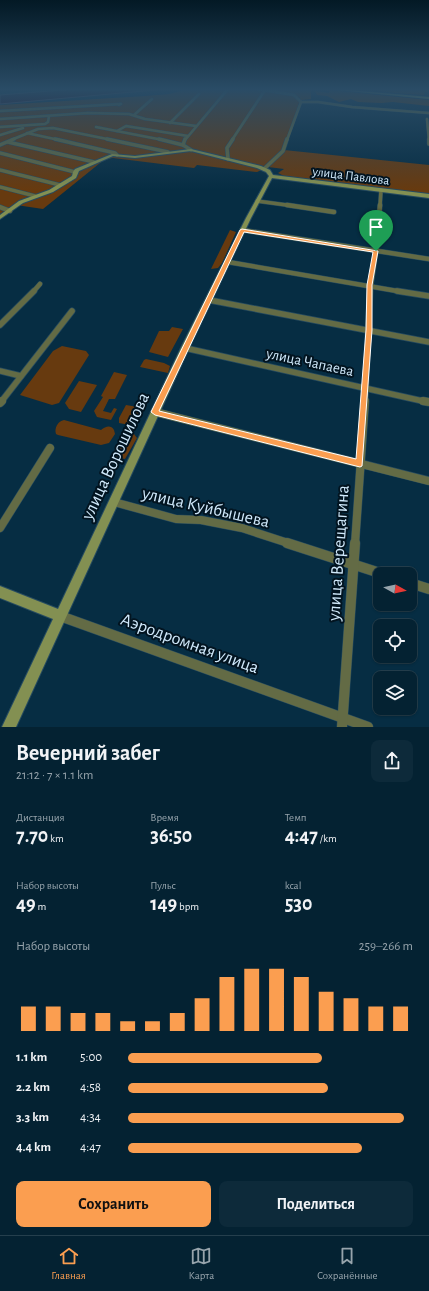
<!DOCTYPE html>
<html lang="ru">
<meta charset="utf-8">
<style>
body{margin:0;font-family:"Alegreya Sans",sans-serif;background:#0d2a3a;color:#f1f3f6;height:100vh;display:flex;flex-direction:column;font-size:15px;white-space:nowrap}
*{box-sizing:border-box;margin:0}
p{font-size:13px;color:#97a4ac}
.icon{flex:none;width:22px;height:22px;fill:none;stroke:currentColor;stroke-width:2;stroke-linecap:round;stroke-linejoin:round}
.map{position:relative;height:727px;overflow:hidden}
.details{display:flex;flex-direction:column;background:#042232;flex:1}
.details>*{flex:none}
.needle{width:26px;rotate:98deg}
.fabs{position:absolute;left:373px;top:567px;display:grid;gap:8px}
.fabs a{display:grid;place-items:center;width:44px;height:44px;border-radius:8px;background:#042232;box-shadow:0 1px 3px #0004,0 0 0 1px #253f4d;font-size:20px}
.pin{position:absolute;display:grid;place-items:center;width:34px;height:34px;color:#fff;margin:-41px -17px;border-radius:50% 50% 50% 0;rotate:-45deg;box-shadow:0 0 4px #0007}
.pin .icon{rotate:45deg}
.round{display:grid;place-items:center;flex:none;width:42px;height:42px;border-radius:8px;background:#0d2a3a}
.overview{display:flex;align-items:center;justify-content:space-between;height:68px;padding:0 16px}
h1{font-size:22px;font-weight:700;line-height:30px}
.figures{display:grid;grid-template-columns:repeat(3,1fr);gap:6px;height:68px;padding:4px 16px}
.figures div{display:grid;align-content:center}
.figures b{font-size:20px;font-weight:700}
.figures small{font-size:11px;font-weight:400}
.figures p{font-size:11px}
.chart{height:112px;padding:8px 16px}
.chart p{display:flex;justify-content:space-between}
.chart svg{width:100%;height:72px;margin-top:4px;stroke:#fb9e50;stroke-width:6}
.button{display:flex;gap:8px;margin-top:auto;padding:8px 16px}
.button a{flex:1;height:46px;border-radius:8px;background:#fb9e50;color:#111;font-size:16px;font-weight:700;line-height:46px;text-align:center}
.button a+a{background:#0d2a3a;color:#f1f3f6}
ul{padding:0 16px;list-style:none;font-size:13px}
li{display:grid;grid-template-columns:64px 48px 1fr;align-items:center;height:30px}
li i{height:10px;border-radius:5px;background:#fb9e50}
.menu{display:flex;justify-content:space-around;align-items:center;height:56px;border-top:1px solid #253f4d;background:#042232;font-size:11px;color:#97a4ac}
.menu a{display:grid;justify-items:center;gap:2px}
.menu .selected{color:#fb9e50}
.map>svg:first-child{display:block}
</style>
<div class="map">
<svg width="429" height="727" viewBox="0 0 429 727">
<rect width="100%" height="100%" fill="#062d43"/>
<g fill="#673a0f">
<polygon points="188,89 309,89 311,90 311,99 301,100 298,96 300,100 284,150 429,165 429,195 284,176 278,173 284,169 268,167 257,172 197,165 194,168 113,158 105,159 43,209 16,205 0,217 0,105 145,96 169,94"/>
<polygon points="320,89 429,100 429,106 393,102 381,103 358,102 351,99 339,102 327,96 317,95 315,91 329,93 330,91"/>
<polygon points="367,89 429,89 429,91 425,92 424,95 396,93"/>
<polygon points="230,230 236,232 222,263 218,268 211,269"/>
<polygon points="172,327 183,329 168,357 149,352 159,331 169,331"/>
<polygon points="62,346 86,351 89,355 59,403 52,405 20,395 53,351"/>
<polygon points="146,359 164,363 170,366 168,373 140,367 144,360"/>
<polygon points="114,372 127,375 115,399 109,399 103,411 111,413 114,408 117,409 111,420 97,417 94,411 103,397 101,396"/>
<polygon points="79,381 97,385 81,412 69,409 65,403"/>
<polygon points="140,404 146,405 135,426 119,423 119,418 126,405 138,407"/>
<path d="M64 420 101 430C106 426 111 425 114 430L115 434 109 443 101 445 58 435 56 434C54 428 58 421 64 420Z"/>
<polygon points="129,433 134,434 137,438 125,459 112,456 122,436"/>
</g>
<polygon fill="#2e0216" stroke="#5f475b" points="74,89 166,89 0,104 0,95"/>
<g fill="none" stroke-linecap="round" stroke-linejoin="round">
<defs>
<g id="street-far5">
<polyline points="258,89 294,95 301,102"/>
<polyline points="301,102 318,102 352,107 429,113"/>
<polyline points="0,111 121,104 119,105"/>
<polyline points="134,115 152,99"/>
<polyline points="0,119 88,113 129,114 145,119 196,126"/>
<polyline points="427,119 429,140"/>
<polyline points="170,123 199,94"/>
<polyline points="0,127 45,124 48,122 49,116"/>
<polyline points="96,127 163,140"/>
<polyline points="117,131 126,126 188,136"/>
<polyline points="27,133 59,140"/>
<polyline points="0,135 23,128"/>
<polyline points="11,140 38,129 53,128 112,140"/>
<polyline points="185,140 228,89"/>
<polyline points="232,140 265,90"/>
<polyline points="287,140 301,102"/>
</g>
<g id="street-far4">
<polyline points="55,139 115,153 117,155"/>
<polyline points="107,139 168,152"/>
<polyline points="159,139 183,145 191,150"/>
<polyline points="429,139 429,144"/>
<polyline points="8,142 94,162"/>
<polyline points="0,145 14,139"/>
<polyline points="183,145 185,139"/>
<polyline points="0,153 75,172"/>
<polyline points="228,159 227,148 233,139"/>
<polyline points="264,169 283,151 287,139"/>
<polyline points="0,170 60,185"/>
<polyline points="0,187 35,196"/>
<polyline points="257,201 294,206"/>
<polyline points="380,206 381,190"/>
</g>
<g id="street-far3">
<polyline points="287,205 334,212"/>
<polyline points="0,207 10,211"/>
<polyline points="242,230 429,259"/>
<polyline points="228,262 403,292"/>
<polyline points="33,292 40,284"/>
<polyline points="370,292 376,251 380,205"/>
</g>
<g id="street-far2">
<polyline points="397,291 429,296"/>
<polyline points="209,300 429,342"/>
<polyline points="0,325 34,291"/>
<polyline points="185,348 427,402"/>
<polyline points="0,371 21,376"/>
<polyline points="1,402 72,311"/>
<polyline points="365,402 370,291"/>
</g>
<g id="street-far1">
<polyline points="423,401 429,402"/>
<polyline points="0,403 2,401"/>
<polyline points="155,412 429,481"/>
<polyline points="114,502 176,519 201,520 242,528 291,544"/>
<polyline points="0,528 50,448"/>
<polyline points="355,544 365,401"/>
</g>
<g id="street">
<polyline points="287,543 383,574"/>
<polyline points="410,583 429,589"/>
<polyline points="60,616 368,727"/>
<polyline points="342,727 355,543"/>
</g>
<polygon id="secondary" points="191,149 261,166 270,170 273,175 429,194 429,198 272,178 251,218 189,348 16,727 2,727 53,619 0,598 0,586 58,609 181,348 246,218 269,176 266,172 257,168 191,151 135,158 113,156 79,171 76,178 53,192 23,203 0,219 0,215 19,201 49,190 72,176 73,172 75,169 112,154 135,156"/>
<polygon id="primary" points="336,89 429,97 429,99 338,90"/>
</defs>
<use href="#street-far5" stroke="#264b60" stroke-width="3"/>
<use href="#street-far4" stroke="#264b60" stroke-width="4.5"/>
<use href="#street-far3" stroke="#264b60" stroke-width="5.5"/>
<use href="#street-far2" stroke="#264b60" stroke-width="7"/>
<use href="#street-far1" stroke="#264b60" stroke-width="9"/>
<use href="#street" stroke="#264b60" stroke-width="11"/>
<use href="#secondary" stroke="#264b60" stroke-width="2"/>
<use href="#primary" stroke="#264b60" stroke-width="1"/>
<use href="#street-far5" stroke="#636b45" stroke-width="2.5"/>
<use href="#street-far4" stroke="#636b45" stroke-width="3.5"/>
<use href="#street-far3" stroke="#636b45" stroke-width="4.5"/>
<use href="#street-far2" stroke="#636b45" stroke-width="5.5"/>
<use href="#street-far1" stroke="#636b45" stroke-width="8"/>
<use href="#street" stroke="#636b45" stroke-width="10"/>
<use href="#secondary" fill="#839052" fill-rule="evenodd"/>
<use href="#primary" fill="#9cac5b" fill-rule="evenodd"/>
</g>
<linearGradient id="sky" x2="0" y2="1"><stop stop-color="#031925"/><stop offset="0.47" stop-color="#2a4c66"/><stop offset="1" stop-color="#2a4c66" stop-opacity="0"/></linearGradient>
<rect width="429" height="190" fill="url(#sky)"/>
<path fill="#fb9e50" stroke="#fff" fill-rule="evenodd" d="M242 229 378 251 372 285V330L362 466 360 467 155 415 151 412 240 230ZM244 232 373 252 367 285 366 330 356 459 159 411Z"/>
<g text-anchor="middle" stroke-width="4" stroke-linejoin="round" paint-order="stroke">
<g font-size="13" fill="#d0e9fb" stroke="#021420">
<text transform="translate(351 175) rotate(7)" y="5">улица Павлова</text>
</g>
<g font-size="15" fill="#d0e9fb" stroke="#021420">
<text transform="translate(310 362) rotate(12)" y="5">улица Чапаева</text>
</g>
<g font-size="18" fill="#d0e9fb" stroke="#021420">
<text transform="translate(115 456) rotate(-65)" y="6">улица Ворошилова</text>
<text transform="translate(206 507) rotate(13)" y="6">улица Куйбышева</text>
<text transform="translate(338 553) rotate(-86)" y="6">улица Верещагина</text>
<text transform="translate(190 643) rotate(20)" y="6">Аэродромная улица</text>
</g>
</g>
</svg>
<div class="fabs">
<a><svg class="needle" viewBox="-14 -14 28 28"><path d="M0-13l5 13h-10z" fill="#e53935"/><path d="M0 13l5-13h-10z" fill="#97a4ac"/></svg></a>
<a><svg class="icon" aria-label="locate" viewBox="0 0 24 24"><circle cx="12" cy="12" r="6"/><path d="M12 2v4M12 18v4M2 12h4M18 12h4"/></svg></a>
<a><svg class="icon" aria-label="layers" viewBox="0 0 24 24"><path d="M12 4l9 5-9 5-9-5zM3 14l9 5 9-5"/></svg></a>
</div>
<div class="pin" style="left:376px;top:251px;background:#1e9e55"><svg class="icon" aria-label="arrive" viewBox="0 0 24 24"><path d="M6 21V4h12l-3 4 3 4H6"/></svg></div>
</div>
<section class="details">
<div class="overview"><div><h1>Вечерний забег</h1><p>21:12 · 7 × 1.1 km</p></div><a class="round"><svg class="icon" aria-label="share" viewBox="0 0 24 24"><path d="M12 15V3M7 8l5-5 5 5M5 13v7h14v-7"/></svg></a></div>
<div class="figures">
<div><p>Дистанция</p><b>7.70<small> km</small></b></div>
<div><p>Время</p><b>36:50</b></div>
<div><p>Темп</p><b>4:47<small> /km</small></b></div>
</div>
<div class="figures">
<div><p>Набор высоты</p><b>49<small> m</small></b></div>
<div><p>Пульс</p><b>149<small> bpm</small></b></div>
<div><p>kcal</p><b>530</b></div>
</div>
<div class="chart"><p><span>Набор высоты</span>259–266 m</p>
<svg viewBox="0 0 160 44" preserveAspectRatio="none"><path d="M5 44V29M15 44V29M25 44V33M35 44V33M45 44V38M55 44V38M65 44V33M75 44V24M85 44V11M95 44V6M105 44V6M115 44V11M125 44V20M135 44V24M145 44V29M155 44V29"/></svg>
</div>
<ul>
<li><b>1.1 km</b>5:00<i style="width:68%"></i></li>
<li><b>2.2 km</b>4:58<i style="width:70%"></i></li>
<li><b>3.3 km</b>4:34<i style="width:97%"></i></li>
<li><b>4.4 km</b>4:47<i style="width:82%"></i></li>
</ul>
<div class="button"><a>Сохранить</a><a>Поделиться</a></div>
</section>
<nav class="menu">
<a class="selected"><svg class="icon" aria-label="home" viewBox="0 0 24 24"><path d="M3 11l9-7 9 7M6 9v11h12V9"/></svg>Главная</a>
<a><svg class="icon" aria-label="map" viewBox="0 0 24 24"><path d="M3 6l6-2 6 2 6-2v14l-6 2-6-2-6 2zM9 4v14M15 6v14"/></svg>Карта</a>
<a><svg class="icon" aria-label="saved" viewBox="0 0 24 24"><path d="M7 4h10v16l-5-4-5 4z"/></svg>Сохранённые</a>
</nav>
